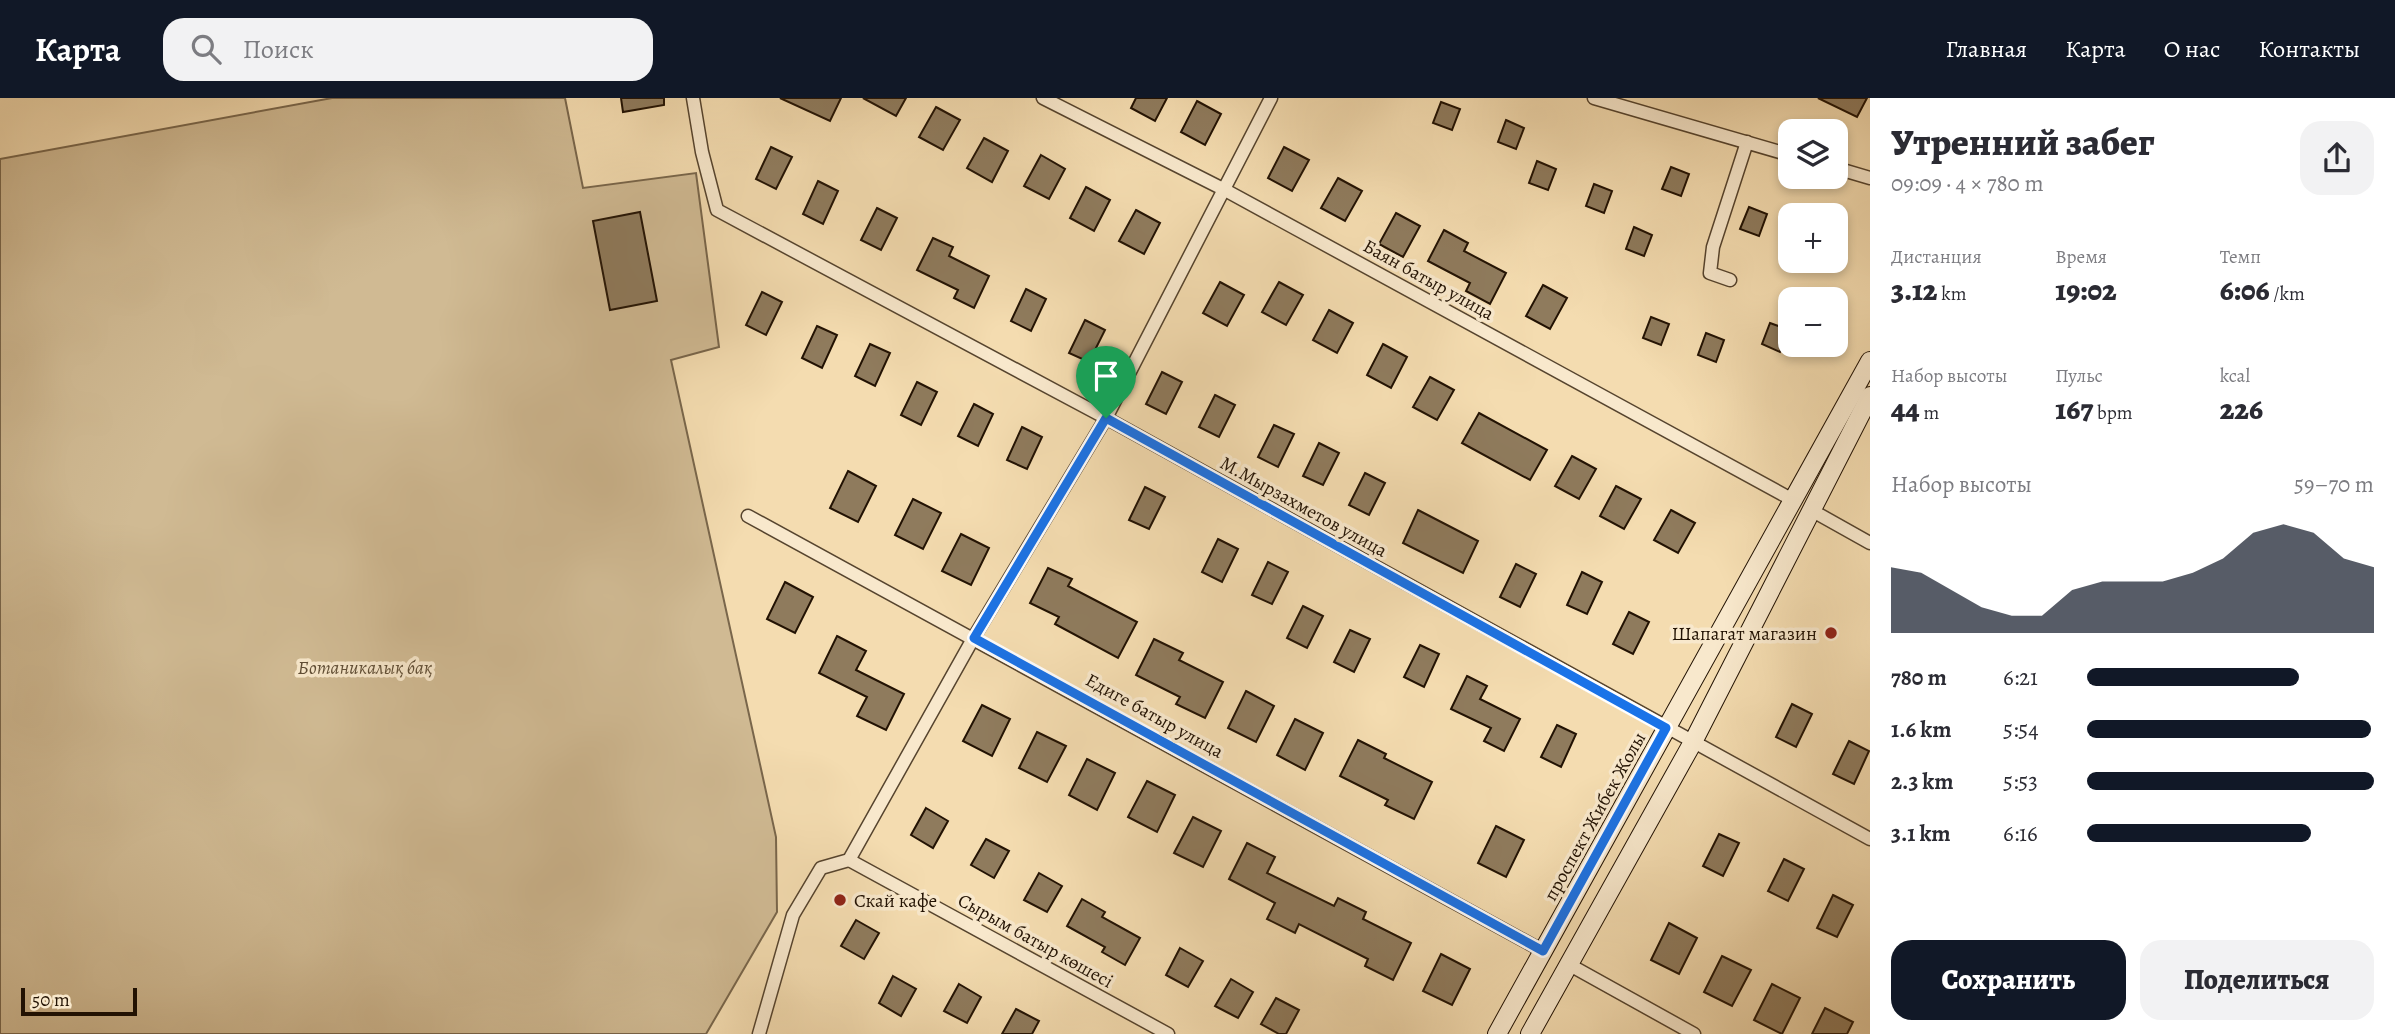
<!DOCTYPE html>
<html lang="ru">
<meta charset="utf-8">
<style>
body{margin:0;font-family:Alegreya,serif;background:#f2f2f3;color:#2b2b33;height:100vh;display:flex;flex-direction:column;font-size:26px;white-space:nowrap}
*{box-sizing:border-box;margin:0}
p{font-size:23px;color:#7c7c81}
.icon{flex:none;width:38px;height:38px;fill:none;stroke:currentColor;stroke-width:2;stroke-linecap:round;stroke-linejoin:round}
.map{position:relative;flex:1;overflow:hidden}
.drawer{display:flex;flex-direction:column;background:#fff;width:525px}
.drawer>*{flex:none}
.fabs{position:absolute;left:1778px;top:21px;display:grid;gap:14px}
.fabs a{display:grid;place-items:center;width:70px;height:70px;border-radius:14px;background:#fff;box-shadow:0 4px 10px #0003;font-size:35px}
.scale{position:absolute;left:21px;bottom:18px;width:116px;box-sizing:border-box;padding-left:7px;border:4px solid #221203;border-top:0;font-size:19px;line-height:24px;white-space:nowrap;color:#221203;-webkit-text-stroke:5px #f8e8cc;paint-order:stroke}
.pin{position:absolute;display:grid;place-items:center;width:60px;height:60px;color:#fff;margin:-72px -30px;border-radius:50% 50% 50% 0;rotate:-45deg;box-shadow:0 0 7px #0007}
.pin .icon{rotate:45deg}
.round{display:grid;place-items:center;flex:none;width:74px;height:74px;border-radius:21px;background:#f2f2f3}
.summary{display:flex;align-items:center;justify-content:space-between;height:119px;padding:0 21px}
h1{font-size:38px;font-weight:800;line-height:52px}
.stats{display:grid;grid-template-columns:repeat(3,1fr);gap:10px;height:119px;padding:7px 21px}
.stats div{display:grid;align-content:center}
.stats b{font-size:30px;font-weight:800}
.stats small{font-size:19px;font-weight:400}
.stats p{font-size:19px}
.chart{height:196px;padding:14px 21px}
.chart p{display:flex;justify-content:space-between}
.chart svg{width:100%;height:126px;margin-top:7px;fill:#111827;opacity:.7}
.primary-button{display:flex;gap:14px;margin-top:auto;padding:14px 21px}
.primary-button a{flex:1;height:80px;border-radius:21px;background:#111827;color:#fff;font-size:28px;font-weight:800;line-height:80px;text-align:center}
.primary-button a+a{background:#f2f2f3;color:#2b2b33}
ul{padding:0 21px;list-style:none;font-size:23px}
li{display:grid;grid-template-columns:112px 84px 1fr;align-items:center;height:52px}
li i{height:18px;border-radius:9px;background:#111827}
header{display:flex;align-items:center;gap:42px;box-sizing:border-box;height:98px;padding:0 35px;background:#111827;color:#fff}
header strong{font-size:33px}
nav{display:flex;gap:38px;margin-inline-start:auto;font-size:24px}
.search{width:490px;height:63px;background:#f2f2f3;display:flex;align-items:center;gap:18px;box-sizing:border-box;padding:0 24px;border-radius:21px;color:#7c7c81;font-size:26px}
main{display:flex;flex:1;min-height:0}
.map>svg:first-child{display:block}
</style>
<header>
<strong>Карта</strong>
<div class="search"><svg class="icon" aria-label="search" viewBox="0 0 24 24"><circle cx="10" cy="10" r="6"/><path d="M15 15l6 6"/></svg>Поиск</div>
<nav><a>Главная</a><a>Карта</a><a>О нас</a><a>Контакты</a></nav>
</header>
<main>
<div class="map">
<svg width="1870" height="936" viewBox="0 0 1870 936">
<rect width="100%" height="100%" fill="#f4dcb0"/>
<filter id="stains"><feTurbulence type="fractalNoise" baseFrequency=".00286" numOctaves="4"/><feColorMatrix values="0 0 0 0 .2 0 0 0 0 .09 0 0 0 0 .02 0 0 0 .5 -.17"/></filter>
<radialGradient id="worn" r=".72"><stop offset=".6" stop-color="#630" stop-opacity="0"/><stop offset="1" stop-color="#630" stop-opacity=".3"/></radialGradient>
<polygon fill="#d0ba93" stroke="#79664b" stroke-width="2" points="332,0 565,0 583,90 696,75 719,249 671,262 776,739 777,814 706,936 0,936 0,61"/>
<g fill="#8f7b5d" stroke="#221203" stroke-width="2">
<polygon points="621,0 664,0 664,7 623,14"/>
<polygon points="780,0 841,0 830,23"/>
<polygon points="863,0 906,0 896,18"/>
<polygon points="1136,0 1167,0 1155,23 1131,10"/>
<polygon points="1818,0 1867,0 1857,19"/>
<polygon points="1197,3 1221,16 1205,47 1181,34"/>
<polygon points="1441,4 1460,11 1452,32 1433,25"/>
<polygon points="936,9 960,22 943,52 919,39"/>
<polygon points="1506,22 1524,30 1516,51 1498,44"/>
<polygon points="984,40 1008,53 992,84 967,70"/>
<polygon points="771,49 792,59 776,91 756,81"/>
<polygon points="1284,49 1309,62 1292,93 1268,80"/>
<polygon points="1041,57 1065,71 1049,101 1024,88"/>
<polygon points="1537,63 1556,71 1548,92 1529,85"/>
<polygon points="1671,69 1689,76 1681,98 1662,91"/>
<polygon points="1338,80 1362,93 1345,123 1321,110"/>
<polygon points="818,83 838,93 823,126 803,116"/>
<polygon points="1594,86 1612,93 1604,115 1586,108"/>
<polygon points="1086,89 1110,102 1094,133 1070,120"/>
<polygon points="1749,109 1767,116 1759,138 1740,131"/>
<polygon points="877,110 897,120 881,152 861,142"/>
<polygon points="1136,112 1160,125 1144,156 1119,143"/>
<polygon points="640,114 657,203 610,212 593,123"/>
<polygon points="1396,115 1420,128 1403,159 1379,146"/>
<polygon points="1634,129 1652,137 1644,158 1626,151"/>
<polygon points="1444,132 1468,145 1464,153 1506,175 1490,206 1466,193 1470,185 1428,163"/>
<polygon points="933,140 953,149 949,158 989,178 974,210 954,200 958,192 917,172"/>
<polygon points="1220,184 1244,197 1227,228 1203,215"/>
<polygon points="1279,184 1303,197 1286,227 1262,214"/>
<polygon points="1543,187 1567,200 1550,231 1526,218"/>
<polygon points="1026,191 1046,201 1031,233 1011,223"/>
<polygon points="762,194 782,204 766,237 746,227"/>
<polygon points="1329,212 1353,225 1337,255 1313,242"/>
<polygon points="1651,219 1669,226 1661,247 1643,240"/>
<polygon points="1085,222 1105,232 1089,264 1069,255"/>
<polygon points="1770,225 1789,232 1780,254 1762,246"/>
<polygon points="817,228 837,237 822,270 802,260"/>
<polygon points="1706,235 1724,242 1716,264 1698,257"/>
<polygon points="870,246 890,255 875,288 855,278"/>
<polygon points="1383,246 1407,259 1391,290 1367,277"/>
<polygon points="1162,274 1182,284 1166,316 1146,306"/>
<polygon points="1430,279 1454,292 1437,322 1413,309"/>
<polygon points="917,284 937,294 921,327 901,317"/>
<polygon points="1215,297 1235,307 1219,339 1199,329"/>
<polygon points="974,306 993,316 978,348 958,338"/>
<polygon points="1479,315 1547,352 1530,382 1462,345"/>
<polygon points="1274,327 1294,336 1278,369 1258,359"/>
<polygon points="1022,329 1042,339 1027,371 1007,362"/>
<polygon points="1319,345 1339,355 1323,387 1303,378"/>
<polygon points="1572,358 1596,371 1579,401 1555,388"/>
<polygon points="848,373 876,388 858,424 830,410"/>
<polygon points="1365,375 1385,385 1369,417 1349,407"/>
<polygon points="1616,388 1641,401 1624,431 1600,418"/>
<polygon points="1145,389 1165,399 1149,431 1129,422"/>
<polygon points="913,401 941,415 923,451 895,437"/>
<polygon points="1418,412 1478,443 1463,475 1403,445"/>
<polygon points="1671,412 1695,425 1678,455 1654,442"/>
<polygon points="961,436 989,450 971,487 942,473"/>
<polygon points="1218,441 1238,451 1222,484 1202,474"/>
<polygon points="1268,464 1288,474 1272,506 1252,497"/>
<polygon points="1516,466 1536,476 1520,509 1500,499"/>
<polygon points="1048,470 1072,481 1068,488 1137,524 1118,560 1055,526 1059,519 1030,505"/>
<polygon points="1582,474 1602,484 1587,516 1567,507"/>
<polygon points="785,484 813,499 795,535 767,521"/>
<polygon points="1303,508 1323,518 1307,550 1287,540"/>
<polygon points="1629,514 1649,524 1633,556 1613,546"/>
<polygon points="1350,532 1370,541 1354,574 1334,564"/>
<polygon points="837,538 866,553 856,572 904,596 886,632 857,618 867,599 819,575"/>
<polygon points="1154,541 1183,555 1179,562 1223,584 1205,620 1176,606 1180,599 1136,577"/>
<polygon points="1420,547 1439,556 1424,589 1404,579"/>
<polygon points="1467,578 1487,588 1480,601 1520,621 1504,653 1484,643 1491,630 1451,611"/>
<polygon points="1246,593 1274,608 1256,644 1228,630"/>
<polygon points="1792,606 1812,616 1796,649 1776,639"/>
<polygon points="982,607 1010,621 992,658 963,643"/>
<polygon points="1295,621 1323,635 1305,672 1277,657"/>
<polygon points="1557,627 1576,636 1561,669 1541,659"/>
<polygon points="1037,634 1066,648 1047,684 1019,670"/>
<polygon points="1358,642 1386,656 1384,660 1432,684 1414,721 1385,707 1388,702 1340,678"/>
<polygon points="1849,643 1869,653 1854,686 1833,676"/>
<polygon points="1087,661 1115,675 1097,712 1069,697"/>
<polygon points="1147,683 1175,697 1157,734 1128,719"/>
<polygon points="926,710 948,723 933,750 911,737"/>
<polygon points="1193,719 1221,733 1203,769 1174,755"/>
<polygon points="1496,728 1524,742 1506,779 1478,765"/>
<polygon points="1719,736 1739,745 1723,778 1703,768"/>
<polygon points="986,741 1009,753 994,780 971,767"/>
<polygon points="1247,745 1275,759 1267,775 1334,808 1338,800 1366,814 1363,821 1411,845 1393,882 1365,868 1368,861 1299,826 1295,835 1267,821 1275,805 1229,781"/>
<polygon points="1784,761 1804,771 1788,803 1768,793"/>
<polygon points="1039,775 1062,788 1047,814 1024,802"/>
<polygon points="1833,797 1853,807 1837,839 1817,830"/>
<polygon points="1082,801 1105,814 1102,819 1140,840 1125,867 1102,854 1105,849 1067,828"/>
<polygon points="856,822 879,835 864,861 841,848"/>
<polygon points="1669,825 1697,840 1679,876 1651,862"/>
<polygon points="1180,850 1203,863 1188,889 1166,877"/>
<polygon points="1441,856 1470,871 1452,907 1423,893"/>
<polygon points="1722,858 1751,872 1732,908 1704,894"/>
<polygon points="893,878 916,891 901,918 879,905"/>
<polygon points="1231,881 1253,894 1238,920 1215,908"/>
<polygon points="959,886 981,899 967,925 944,913"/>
<polygon points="1772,886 1800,900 1782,936 1754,922"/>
<polygon points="1276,900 1299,912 1286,936 1279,936 1261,926"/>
<polygon points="1825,910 1853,924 1847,936 1812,936"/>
<polygon points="1016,911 1039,923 1032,936 1002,936"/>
</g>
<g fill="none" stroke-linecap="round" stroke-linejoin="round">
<defs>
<g id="street">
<polyline points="693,0 702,54 717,112 1106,320 1870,741"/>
<polyline points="1043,0 1225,92 1793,402"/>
<polyline points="1594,0 1790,57"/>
<polyline points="1836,70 1870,80"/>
<polyline points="1730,182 1710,175 1713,149 1747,44"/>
<polyline points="1811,412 1870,445"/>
<polyline points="748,418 1543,853"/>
<polyline points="849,762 1168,936"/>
<polyline points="1568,866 1694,936"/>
<polyline points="759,936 793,817 821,770 849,762 974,539 1106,320 1271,0"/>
</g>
<g id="secondary">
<polyline points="1497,936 1870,263"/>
<polyline points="1530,936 1693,644 1870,298"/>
</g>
</defs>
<use href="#street" stroke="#56442e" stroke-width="15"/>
<use href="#secondary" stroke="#221203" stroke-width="20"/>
<use href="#street" stroke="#f8e8cc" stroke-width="12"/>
<use href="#secondary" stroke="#f8e8cc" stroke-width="18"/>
</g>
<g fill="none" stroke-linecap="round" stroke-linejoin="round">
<defs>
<polygon id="route" points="1106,320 1666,630 1543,853 974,540"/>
</defs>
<use href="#route" stroke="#fff" stroke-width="14"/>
<use href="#route" stroke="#1a73e8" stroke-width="9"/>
</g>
<g fill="#8f2418" stroke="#f8e8cc" stroke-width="2.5">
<circle cx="1831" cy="535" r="7"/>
<circle cx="840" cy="802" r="7"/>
</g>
<g text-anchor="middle" stroke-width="7" stroke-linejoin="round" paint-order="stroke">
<g font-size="19" fill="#221203" stroke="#f8e8cc">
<text transform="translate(1429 181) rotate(29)" y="7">Баян батыр улица</text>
<text transform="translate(1304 408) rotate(29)" y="7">М.Мырзахметов улица</text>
<text transform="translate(1155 617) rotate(29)" y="7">Едиге батыр улица</text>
<text transform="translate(1594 718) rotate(-61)" y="7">проспект Жибек Жолы</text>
<text transform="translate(1036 842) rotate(29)" y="7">Сырым батыр көшесі</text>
</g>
<g font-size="19" fill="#221203" stroke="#f8e8cc" text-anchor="end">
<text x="1817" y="542">Шапагат магазин</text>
<text x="854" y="809" text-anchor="start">Скай кафе</text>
</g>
<g font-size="19" font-style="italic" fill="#5f4d35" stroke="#f8e8cc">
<text x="365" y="576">Ботаникалық бақ</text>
</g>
</g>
<rect width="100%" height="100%" filter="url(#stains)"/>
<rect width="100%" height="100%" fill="url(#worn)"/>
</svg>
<div class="fabs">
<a><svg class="icon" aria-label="layers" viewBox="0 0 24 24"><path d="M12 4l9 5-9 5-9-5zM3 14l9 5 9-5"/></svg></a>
<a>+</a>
<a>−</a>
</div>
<div class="scale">50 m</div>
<div class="pin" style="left:1106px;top:320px;background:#1e9e55"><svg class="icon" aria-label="arrive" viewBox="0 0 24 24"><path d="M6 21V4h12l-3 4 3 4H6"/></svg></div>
</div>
<section class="drawer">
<div class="summary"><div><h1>Утренний забег</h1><p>09:09 · 4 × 780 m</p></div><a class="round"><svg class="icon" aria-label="share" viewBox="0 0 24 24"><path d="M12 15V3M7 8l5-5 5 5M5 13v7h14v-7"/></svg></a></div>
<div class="stats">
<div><p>Дистанция</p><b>3.12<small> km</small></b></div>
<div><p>Время</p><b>19:02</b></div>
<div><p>Темп</p><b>6:06<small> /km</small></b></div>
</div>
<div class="stats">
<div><p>Набор высоты</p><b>44<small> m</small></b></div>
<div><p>Пульс</p><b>167<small> bpm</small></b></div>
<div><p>kcal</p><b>226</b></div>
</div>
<div class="chart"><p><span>Набор высоты</span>59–70 m</p>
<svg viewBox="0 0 160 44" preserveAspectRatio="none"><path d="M0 44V21L10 23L20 29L30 35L40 38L50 38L60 29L70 26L80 26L90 26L100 23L110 18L120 9L130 6L140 9L150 18L160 21V44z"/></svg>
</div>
<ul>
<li><b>780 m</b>6:21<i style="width:74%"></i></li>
<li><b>1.6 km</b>5:54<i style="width:99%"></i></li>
<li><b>2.3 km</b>5:53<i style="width:100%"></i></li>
<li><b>3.1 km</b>6:16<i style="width:78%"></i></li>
</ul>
<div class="primary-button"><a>Сохранить</a><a>Поделиться</a></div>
</section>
</main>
